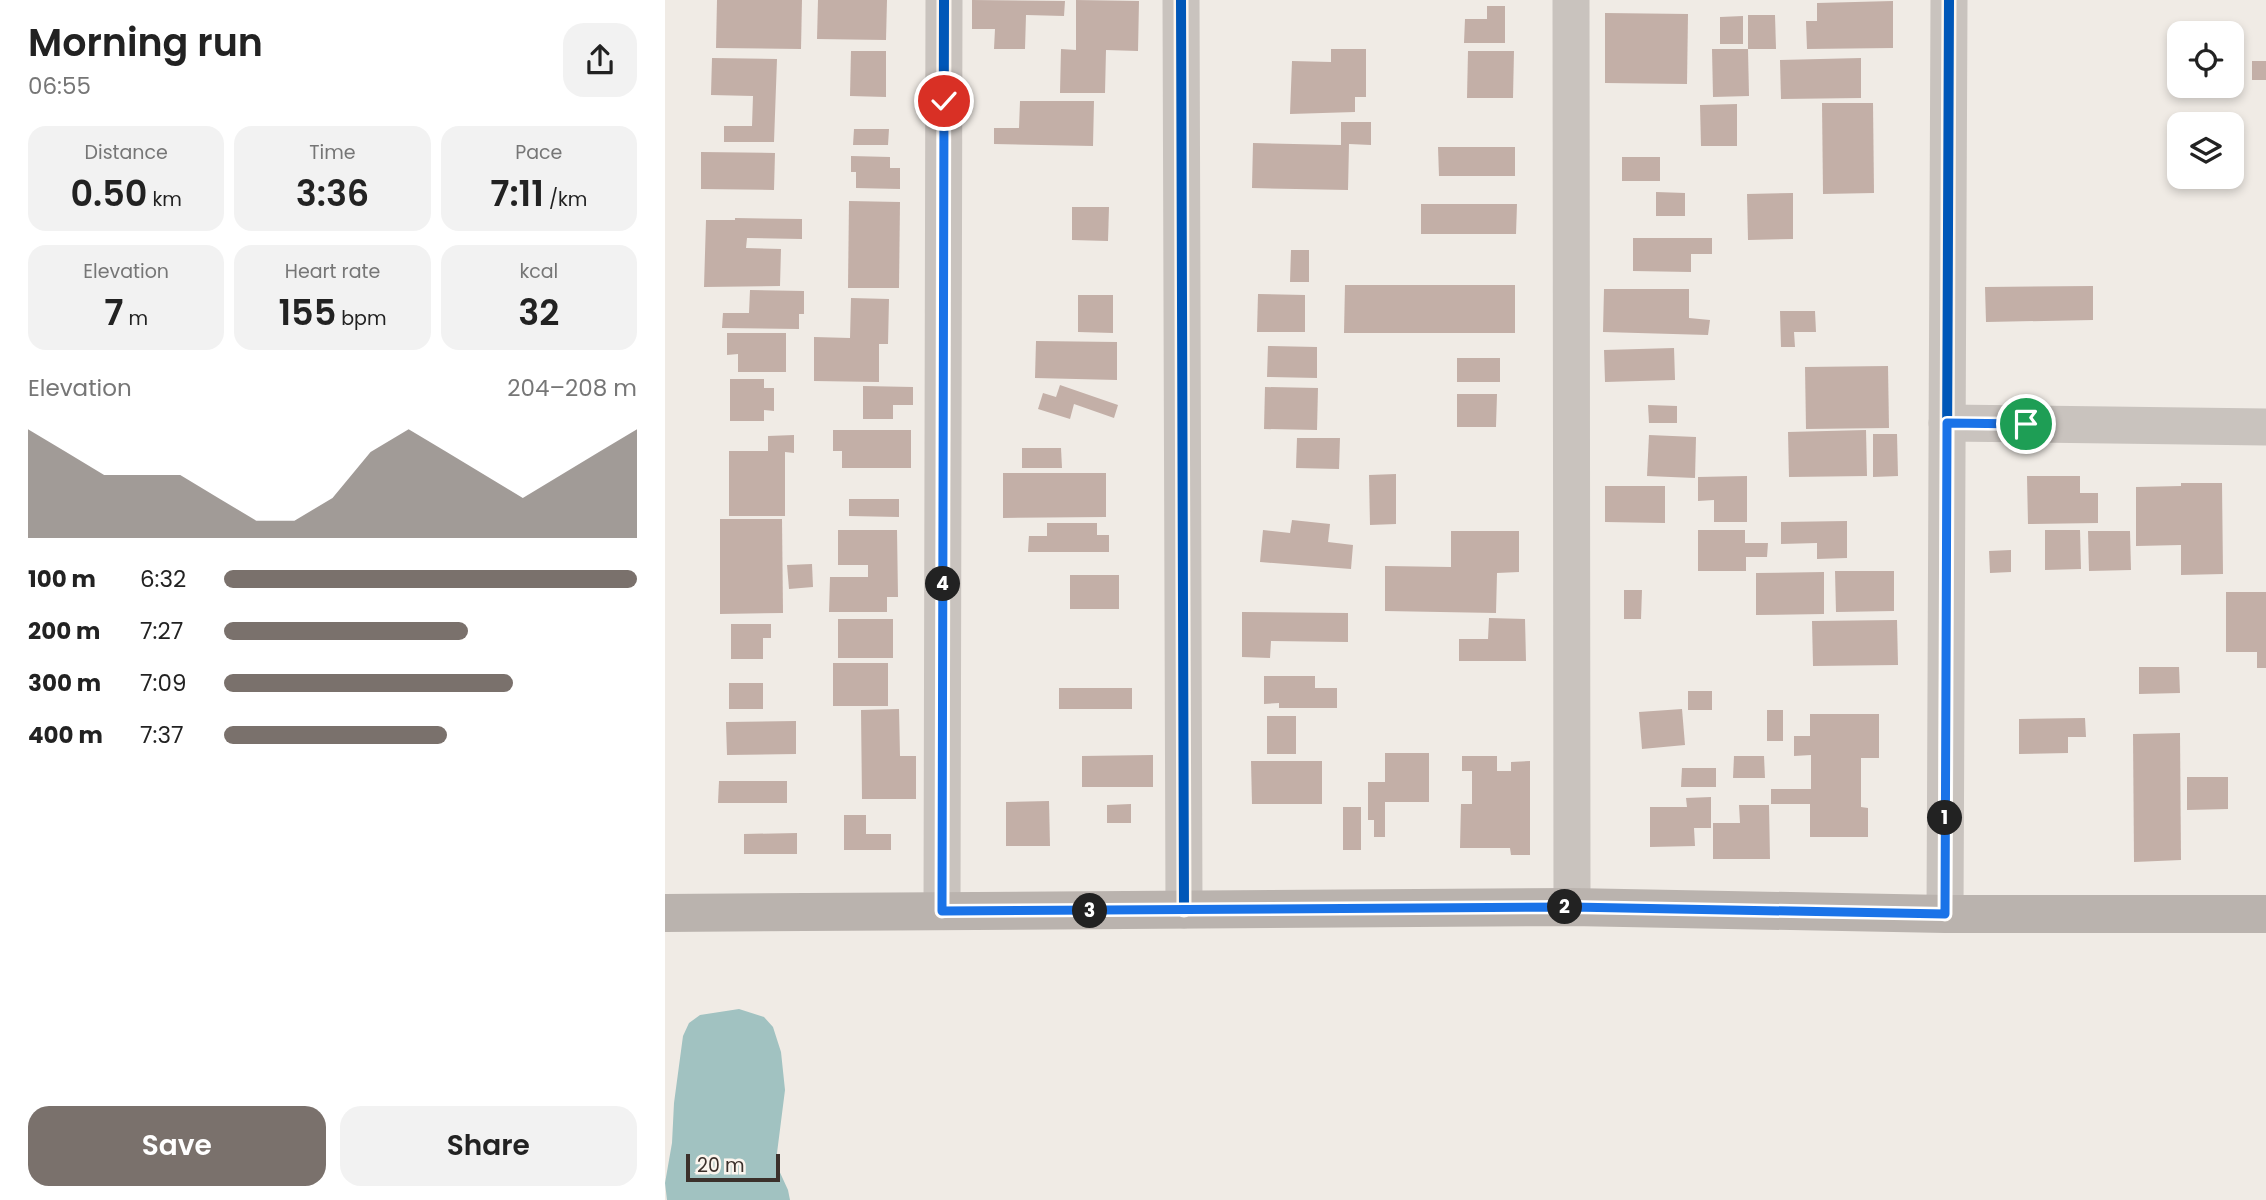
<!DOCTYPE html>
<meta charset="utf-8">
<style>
body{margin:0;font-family:Poppins,sans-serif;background:#f2f2f2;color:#222;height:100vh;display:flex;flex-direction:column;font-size:26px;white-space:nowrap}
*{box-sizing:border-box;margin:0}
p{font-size:23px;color:#767676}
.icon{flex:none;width:38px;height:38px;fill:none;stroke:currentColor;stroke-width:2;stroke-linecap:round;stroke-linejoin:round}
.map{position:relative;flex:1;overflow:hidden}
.panel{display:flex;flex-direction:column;background:#fff;width:665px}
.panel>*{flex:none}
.tools{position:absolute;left:1502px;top:21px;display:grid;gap:14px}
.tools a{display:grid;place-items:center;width:77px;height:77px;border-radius:14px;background:#fff;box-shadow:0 4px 10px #0003;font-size:35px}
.scale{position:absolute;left:21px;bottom:18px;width:94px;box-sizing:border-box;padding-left:7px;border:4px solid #3b302b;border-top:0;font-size:19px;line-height:24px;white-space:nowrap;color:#3b302b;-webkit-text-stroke:5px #fbf5ee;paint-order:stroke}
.pin{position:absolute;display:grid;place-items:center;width:60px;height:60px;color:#fff;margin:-30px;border:4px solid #fff;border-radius:50%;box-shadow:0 2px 7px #0007}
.km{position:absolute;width:35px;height:35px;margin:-18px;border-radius:50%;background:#222;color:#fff;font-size:19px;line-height:35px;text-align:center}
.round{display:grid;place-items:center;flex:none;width:74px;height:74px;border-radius:21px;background:#f2f2f2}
.head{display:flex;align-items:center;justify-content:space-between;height:119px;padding:0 28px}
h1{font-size:38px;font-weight:600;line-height:52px}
.metrics{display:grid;grid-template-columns:repeat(3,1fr);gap:10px;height:119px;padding:7px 28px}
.metrics div{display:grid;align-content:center;border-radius:18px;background:#f2f2f2;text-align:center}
.metrics b{font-size:35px;font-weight:600}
.metrics small{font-size:19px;font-weight:400}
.metrics p{font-size:19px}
.chart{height:196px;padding:14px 28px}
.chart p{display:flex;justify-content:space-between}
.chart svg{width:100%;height:126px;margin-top:7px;fill:#7a716c;opacity:.7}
.button{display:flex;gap:14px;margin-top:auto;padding:14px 28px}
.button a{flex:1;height:80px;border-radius:21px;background:#7a716c;color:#fff;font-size:28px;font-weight:600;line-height:80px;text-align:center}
.button a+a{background:#f2f2f2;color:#222}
ul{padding:0 28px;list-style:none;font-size:23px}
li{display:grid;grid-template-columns:112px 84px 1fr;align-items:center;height:52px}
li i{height:18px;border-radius:9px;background:#7a716c}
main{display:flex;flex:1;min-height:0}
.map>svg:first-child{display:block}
</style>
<main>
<section class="panel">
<div class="head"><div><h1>Morning run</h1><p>06:55</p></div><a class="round"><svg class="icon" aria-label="share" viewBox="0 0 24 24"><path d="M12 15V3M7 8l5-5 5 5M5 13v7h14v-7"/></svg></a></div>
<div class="metrics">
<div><p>Distance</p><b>0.50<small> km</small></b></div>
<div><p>Time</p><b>3:36</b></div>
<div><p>Pace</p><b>7:11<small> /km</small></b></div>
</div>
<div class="metrics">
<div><p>Elevation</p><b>7<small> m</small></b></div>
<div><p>Heart rate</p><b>155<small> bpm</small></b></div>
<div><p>kcal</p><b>32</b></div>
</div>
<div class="chart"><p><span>Elevation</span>204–208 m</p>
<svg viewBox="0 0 160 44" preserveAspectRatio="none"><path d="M0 44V6L10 14L20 22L30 22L40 22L50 30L60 38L70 38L80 30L90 14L100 6L110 14L120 22L130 30L140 22L150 14L160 6V44z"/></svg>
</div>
<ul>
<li><b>100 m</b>6:32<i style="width:100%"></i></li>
<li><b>200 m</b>7:27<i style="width:59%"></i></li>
<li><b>300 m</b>7:09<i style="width:70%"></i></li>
<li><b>400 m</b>7:37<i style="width:54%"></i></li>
</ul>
<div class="button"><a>Save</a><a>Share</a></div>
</section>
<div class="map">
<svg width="1601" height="1200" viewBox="0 0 1601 1200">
<rect width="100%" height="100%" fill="#f0ebe5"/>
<polygon fill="#a1c2c1" points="74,1009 99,1017 108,1027 116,1052 120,1090 112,1153 112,1166 123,1190 125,1200 2,1200 0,1183 7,1143 9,1103 18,1036 24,1023 35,1015"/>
<g fill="#c3afa7">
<polygon points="52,0 137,0 136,49 51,48"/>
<polygon points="153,0 222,0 221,40 152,39"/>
<polygon points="307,0 400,1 399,16 361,15 360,49 329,49 330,29 307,29"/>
<polygon points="411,0 474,1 473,51 441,50 440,93 395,93 396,49 411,50"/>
<polygon points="1228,1 1228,48 1142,49 1141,21 1152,21 1152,3"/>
<polygon points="822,6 840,6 840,43 799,43 800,19 822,19"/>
<polygon points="940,13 1023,14 1022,84 940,83"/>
<polygon points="1083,15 1110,15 1111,49 1083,49"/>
<polygon points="1078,16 1078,44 1055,44 1055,17"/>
<polygon points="666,49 701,49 701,97 690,97 690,112 625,114 627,61 666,62"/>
<polygon points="1047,49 1083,49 1084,96 1048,97"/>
<polygon points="186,51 221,51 221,97 185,96"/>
<polygon points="803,51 849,51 848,98 802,98"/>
<polygon points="47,58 112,59 109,142 59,142 59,126 87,126 88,96 46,95"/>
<polygon points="1196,58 1196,98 1116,99 1115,60"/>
<rect x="1587" y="61" width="14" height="19"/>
<polygon points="355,101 429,101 428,146 329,144 329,128 354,128"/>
<polygon points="1157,103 1208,103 1209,193 1158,194"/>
<polygon points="1072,104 1072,146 1036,146 1035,105"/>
<polygon points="676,122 706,122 706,145 684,144 683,190 587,188 588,143 676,145"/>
<polygon points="189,129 224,129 223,145 188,145"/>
<polygon points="773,147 850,147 850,176 774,176"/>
<polygon points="36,152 110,153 109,190 36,189"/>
<polygon points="186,156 225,157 225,168 235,168 235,189 191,188 191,172 186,172"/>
<rect x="957" y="157" width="38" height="24"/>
<polygon points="991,192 1020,193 1020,216 991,216"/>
<polygon points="1128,193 1128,239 1083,240 1082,194"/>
<polygon points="184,201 235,202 234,288 183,288"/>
<polygon points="756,204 852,204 851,234 756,234"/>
<polygon points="407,207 444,207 443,241 407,240"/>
<polygon points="70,218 137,219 137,239 82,238 81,248 116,249 115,286 39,287 41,220 70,220"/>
<polygon points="968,238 1047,238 1047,254 1026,254 1026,272 968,271"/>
<polygon points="626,250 644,250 644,282 625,282"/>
<polygon points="680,285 850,285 850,333 679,333"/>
<polygon points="1428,286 1428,320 1321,322 1320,287"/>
<polygon points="939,289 1024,289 1024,318 1045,320 1043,335 938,332"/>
<polygon points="85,290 139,291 139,314 134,314 134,329 57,328 58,313 84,313"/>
<polygon points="593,294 640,295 640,332 592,332"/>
<polygon points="413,295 448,295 448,333 413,332"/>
<polygon points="186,298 224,299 223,344 214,344 214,382 149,381 149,337 185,338"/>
<polygon points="1115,311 1150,311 1151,332 1129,332 1130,347 1116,347"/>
<polygon points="62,333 121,333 121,372 73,372 73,354 62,355"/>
<polygon points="371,341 452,342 452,380 370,378"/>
<polygon points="603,346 652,347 652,378 602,377"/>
<polygon points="1009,348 1010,380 940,382 939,350"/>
<rect x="792" y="358" width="43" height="24"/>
<polygon points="1223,366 1224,428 1141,429 1140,367"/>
<polygon points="65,379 99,379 99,388 109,388 109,411 99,410 99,421 65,421"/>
<polygon points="395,385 453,405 449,418 409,404 405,419 373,409 378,393 391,397"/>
<polygon points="198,386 248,387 248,405 228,405 228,419 198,419"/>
<polygon points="600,387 653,388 652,430 599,429"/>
<polygon points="792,394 832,394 831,427 792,427"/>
<polygon points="983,405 1012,406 1012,423 984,423"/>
<polygon points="168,430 246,430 246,468 177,468 177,451 168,451"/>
<polygon points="1201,430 1202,476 1124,477 1123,432"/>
<polygon points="1208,434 1232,434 1233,476 1208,477"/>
<polygon points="129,435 129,453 120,452 120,516 64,516 64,451 103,451 103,436"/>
<polygon points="984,435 1031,437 1030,478 982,476"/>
<polygon points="632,438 675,438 674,469 631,468"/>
<polygon points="357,448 396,448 397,468 357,468"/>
<polygon points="338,473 441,473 441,517 338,518"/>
<polygon points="731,474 731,524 705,525 704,475"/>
<polygon points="1082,476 1082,522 1049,522 1049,500 1033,501 1033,477"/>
<polygon points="1362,476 1415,476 1415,493 1433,493 1433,523 1363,524"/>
<polygon points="1516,483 1557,483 1558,574 1516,575 1516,545 1471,546 1471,487 1516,486"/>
<polygon points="940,486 1000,486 1000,523 940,522"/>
<polygon points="184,499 234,499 234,517 184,516"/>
<polygon points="55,519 117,519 118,613 55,614"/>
<polygon points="627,520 665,524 663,542 688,545 686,569 595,562 598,530 625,533"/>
<polygon points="1182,521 1182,558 1152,559 1152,543 1116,544 1116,522"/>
<polygon points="382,523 432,523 432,535 444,535 444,552 363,552 364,536 382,536"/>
<polygon points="173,530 232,530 233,597 222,597 222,612 164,612 165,577 203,577 203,565 173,565"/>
<polygon points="1033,530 1080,530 1080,543 1103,543 1102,557 1081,557 1081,571 1033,571"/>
<polygon points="1380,530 1415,530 1416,569 1380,570"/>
<polygon points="786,531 854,531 854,572 832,573 831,613 720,611 720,566 786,567"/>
<polygon points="1423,531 1465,531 1466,570 1424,571"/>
<polygon points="1346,550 1346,572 1325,573 1324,551"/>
<polygon points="147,564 148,587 124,589 122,565"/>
<polygon points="1170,571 1229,571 1229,611 1171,612"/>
<polygon points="1159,572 1159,614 1091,615 1091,573"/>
<rect x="405" y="575" width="49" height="34"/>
<polygon points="959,590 977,590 976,619 959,619"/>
<polygon points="1561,592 1601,592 1601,668 1592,668 1592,652 1561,652"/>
<polygon points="577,612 683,613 683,642 606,641 605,658 577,657"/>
<polygon points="824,618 860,619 861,661 794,661 794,639 823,639"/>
<rect x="173" y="619" width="55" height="39"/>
<polygon points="1232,620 1233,665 1148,666 1147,621"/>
<polygon points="66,624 106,624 106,638 98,638 98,659 66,659"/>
<rect x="168" y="663" width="55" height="43"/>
<polygon points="1474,667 1514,667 1515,693 1474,694"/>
<polygon points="599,676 650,676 650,688 672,688 672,708 614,708 614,703 599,704"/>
<rect x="64" y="683" width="34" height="26"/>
<rect x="394" y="688" width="73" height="21"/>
<rect x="1023" y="691" width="24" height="19"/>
<polygon points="234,709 235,756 251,756 251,799 197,799 196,710"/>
<polygon points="1017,709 1020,745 977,749 974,712"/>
<rect x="1102" y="710" width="16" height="31"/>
<polygon points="1145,714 1214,714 1214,758 1196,758 1196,807 1203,808 1203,837 1145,837 1145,804 1106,804 1106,789 1146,789 1146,755 1129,756 1129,736 1145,736"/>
<rect x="602" y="716" width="29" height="38"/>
<polygon points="1420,718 1421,737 1403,737 1403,753 1354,754 1354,719"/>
<polygon points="131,721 131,754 62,755 61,722"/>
<polygon points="1515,733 1516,860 1469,862 1468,734"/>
<polygon points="720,753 764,753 764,802 720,802 720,837 709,837 709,820 703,820 703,782 720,782"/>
<polygon points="488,755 488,787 417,787 417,756"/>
<polygon points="797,756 832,756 832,771 846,771 846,762 865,761 865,855 846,855 845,848 795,848 796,804 807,804 807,771 797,771"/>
<polygon points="1069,756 1099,756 1100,778 1068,778"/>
<polygon points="586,761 657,761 657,804 587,804"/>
<polygon points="1017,768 1051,768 1051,787 1016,787"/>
<polygon points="1522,777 1563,777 1563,809 1522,810"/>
<polygon points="54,781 122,781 122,803 53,803"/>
<polygon points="1046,797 1046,828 1029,828 1030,846 985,847 985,807 1022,807 1021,798"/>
<polygon points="384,801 385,846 341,846 341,802"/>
<polygon points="466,804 466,823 442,823 442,805"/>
<polygon points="1074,805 1104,805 1105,859 1048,859 1048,823 1075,823"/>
<rect x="678" y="807" width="18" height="43"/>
<polygon points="179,815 201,815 201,834 226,834 226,850 179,850"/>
<polygon points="132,833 132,854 79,854 79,834"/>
</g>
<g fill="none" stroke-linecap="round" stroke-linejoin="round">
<g stroke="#c9c3be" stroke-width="37">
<polyline points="516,0 519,910"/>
<polyline points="906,0 907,907"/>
<polyline points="1282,423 1601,427"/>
<polyline points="277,911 279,0"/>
<polyline points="1280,914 1284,0"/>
</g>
<polyline stroke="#bab3ae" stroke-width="38" points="0,913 907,907 1280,914 1601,914"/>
<defs>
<g id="cycleway">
<polyline points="516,0 519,910"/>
<polyline points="277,911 279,0"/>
<polyline points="1280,914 1284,0"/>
</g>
</defs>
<use href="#cycleway" stroke="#fbf5ee" stroke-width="15"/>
<use href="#cycleway" stroke="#0057b8" stroke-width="10"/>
</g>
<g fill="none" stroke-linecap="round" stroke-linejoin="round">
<defs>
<polyline id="route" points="279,101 277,911 907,907 1280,914 1282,423 1361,424"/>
</defs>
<use href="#route" stroke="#fff" stroke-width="14"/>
<use href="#route" stroke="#1a73e8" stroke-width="9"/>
</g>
</svg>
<div class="tools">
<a><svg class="icon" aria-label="locate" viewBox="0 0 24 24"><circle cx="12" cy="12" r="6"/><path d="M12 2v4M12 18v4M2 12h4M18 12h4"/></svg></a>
<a><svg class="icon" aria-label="layers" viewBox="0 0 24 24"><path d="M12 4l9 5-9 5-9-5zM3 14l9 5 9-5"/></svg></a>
</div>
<div class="scale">20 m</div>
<div class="pin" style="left:1361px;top:424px;background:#1e9e55"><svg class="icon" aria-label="arrive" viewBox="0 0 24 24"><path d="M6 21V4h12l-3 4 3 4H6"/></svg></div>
<div class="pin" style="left:279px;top:101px;background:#d93025"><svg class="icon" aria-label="check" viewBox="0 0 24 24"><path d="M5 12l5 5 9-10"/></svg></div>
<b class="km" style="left:1280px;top:818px">1</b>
<b class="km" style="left:900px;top:907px">2</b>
<b class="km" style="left:425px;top:911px">3</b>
<b class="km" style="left:278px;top:584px">4</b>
</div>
</main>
